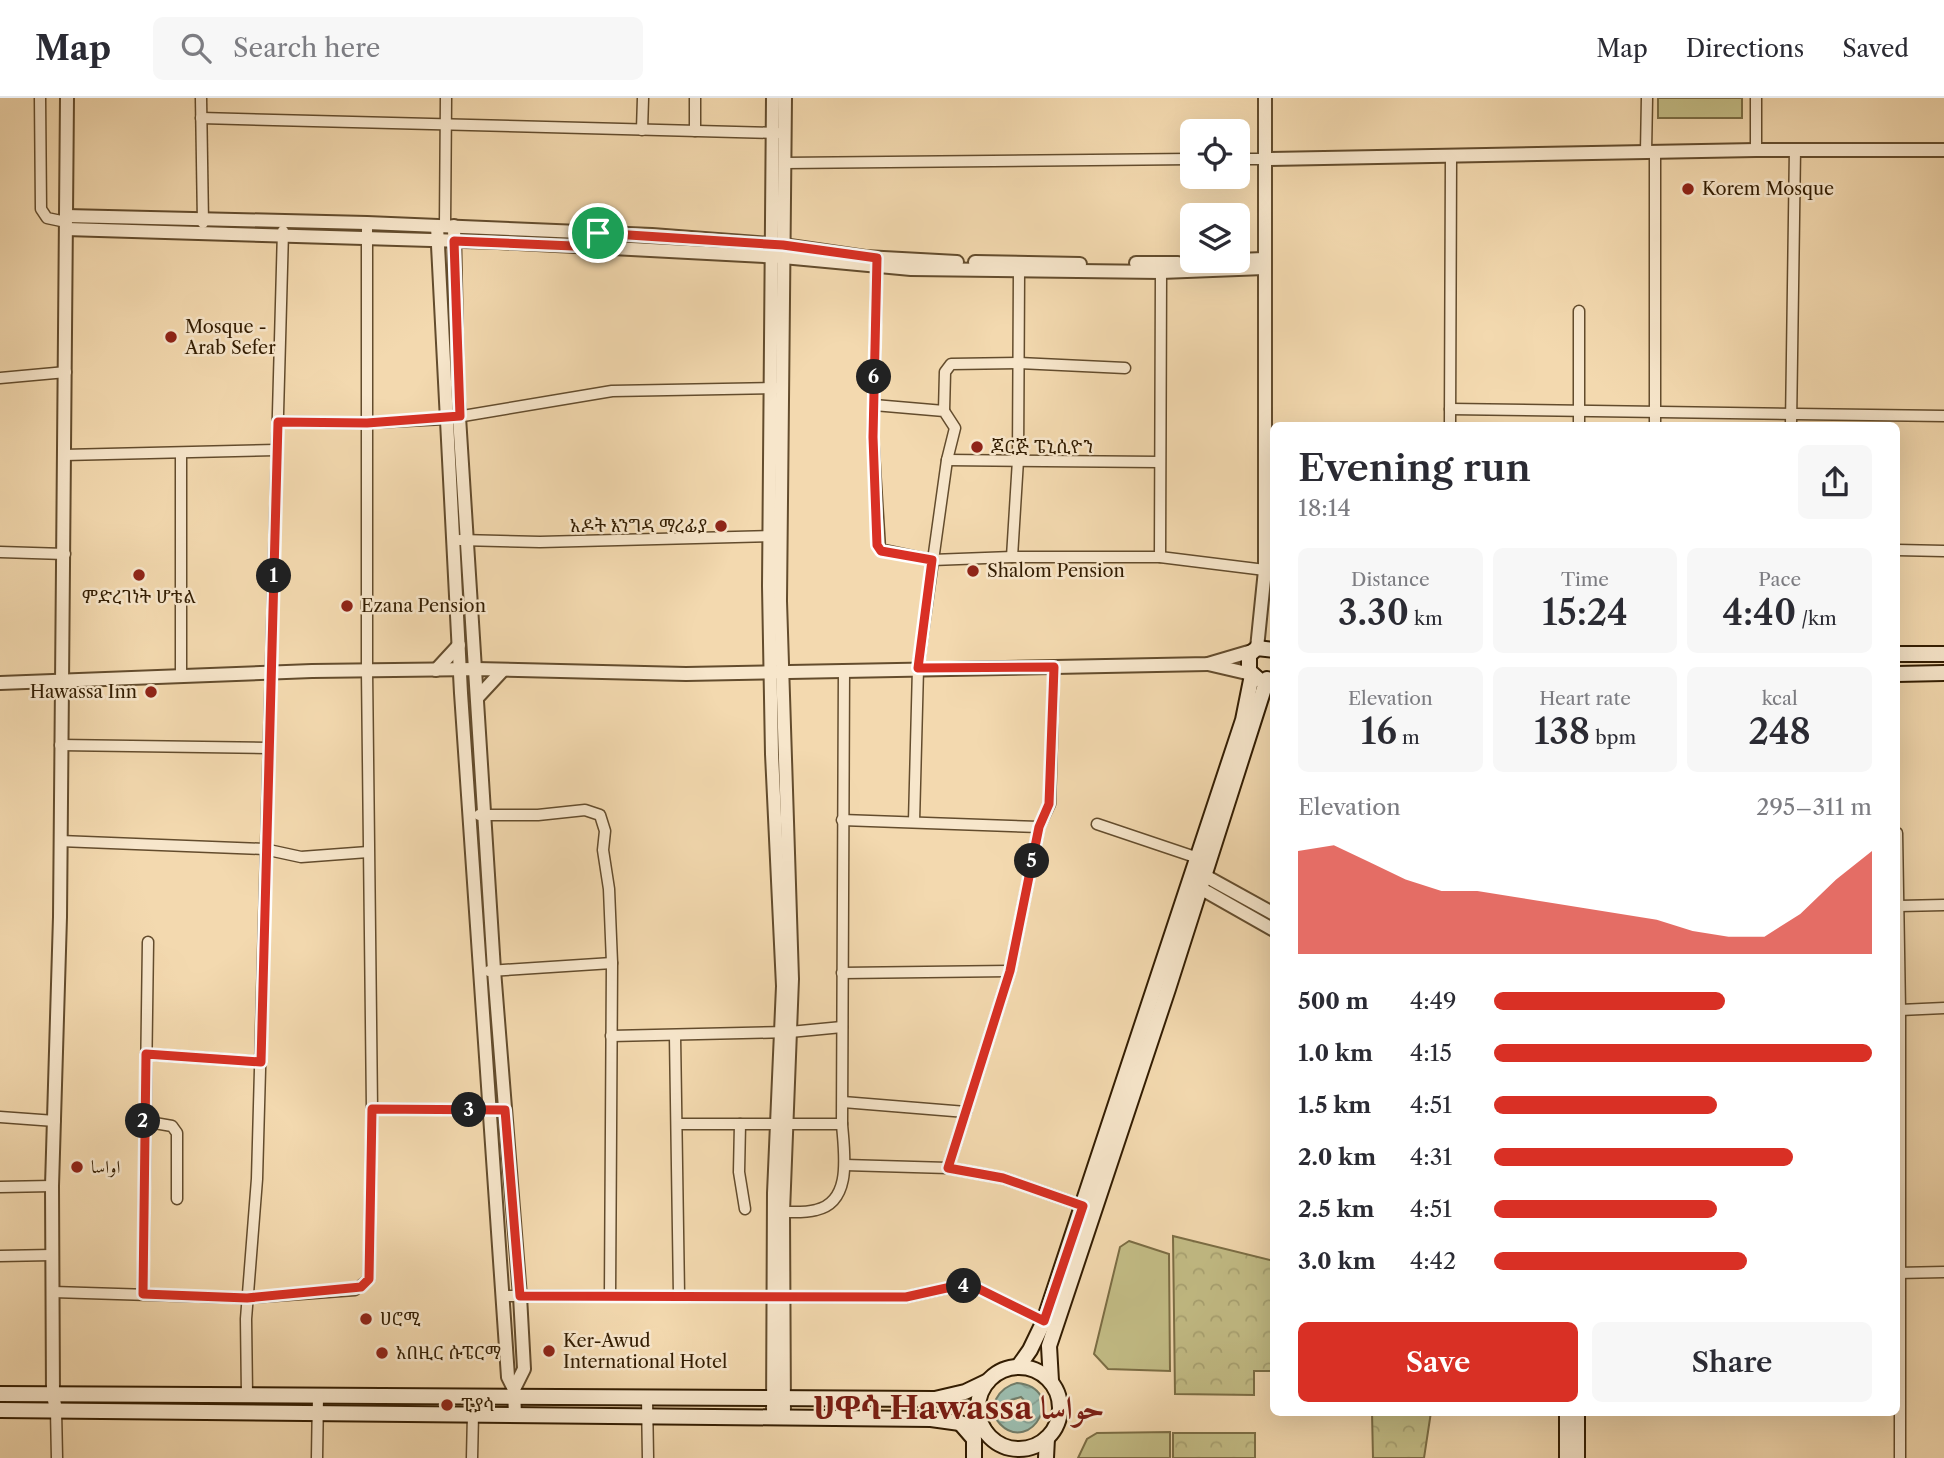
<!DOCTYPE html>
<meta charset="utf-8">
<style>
body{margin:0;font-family:"Libre Caslon Text",Amiri,"Noto Serif Ethiopic",serif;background:#f7f7f7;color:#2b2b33;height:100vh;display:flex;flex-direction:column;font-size:26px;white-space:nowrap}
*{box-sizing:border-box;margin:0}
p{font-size:23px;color:#7c7c81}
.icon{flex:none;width:38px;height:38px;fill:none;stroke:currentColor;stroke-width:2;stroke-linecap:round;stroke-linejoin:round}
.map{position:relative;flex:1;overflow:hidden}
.panel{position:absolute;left:1270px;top:324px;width:630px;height:994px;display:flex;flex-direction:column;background:#fff;border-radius:10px;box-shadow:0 7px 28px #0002}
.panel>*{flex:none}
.fabs{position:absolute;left:1180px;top:21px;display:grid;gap:14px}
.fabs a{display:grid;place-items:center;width:70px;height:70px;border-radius:10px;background:#fff;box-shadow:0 7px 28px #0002;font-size:35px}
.pin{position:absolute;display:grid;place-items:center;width:60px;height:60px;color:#fff;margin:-30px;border:4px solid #fff;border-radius:50%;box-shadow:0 2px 7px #0007}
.km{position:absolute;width:35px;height:35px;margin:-18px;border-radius:50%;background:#222;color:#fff;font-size:19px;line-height:35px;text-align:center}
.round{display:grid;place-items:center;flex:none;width:74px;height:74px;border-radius:10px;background:#f7f7f7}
.summary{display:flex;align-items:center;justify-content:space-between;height:119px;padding:0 28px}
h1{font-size:38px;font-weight:600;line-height:52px}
.metrics{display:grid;grid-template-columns:repeat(3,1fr);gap:10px;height:119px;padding:7px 28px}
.metrics div{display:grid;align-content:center;border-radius:10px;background:#f7f7f7;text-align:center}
.metrics b{font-size:35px;font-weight:600}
.metrics small{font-size:19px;font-weight:400}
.metrics p{font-size:19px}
.chart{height:196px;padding:14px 28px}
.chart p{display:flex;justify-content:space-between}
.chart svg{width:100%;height:126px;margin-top:7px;fill:#d93025;opacity:.7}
.button{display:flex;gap:14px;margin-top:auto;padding:14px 28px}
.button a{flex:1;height:80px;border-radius:10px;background:#d93025;color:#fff;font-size:28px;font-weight:600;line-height:80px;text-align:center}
.button a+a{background:#f7f7f7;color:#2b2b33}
ul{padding:0 28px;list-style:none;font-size:23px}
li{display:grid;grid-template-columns:112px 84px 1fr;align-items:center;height:52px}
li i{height:18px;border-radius:9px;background:#d93025}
header{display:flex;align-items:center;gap:42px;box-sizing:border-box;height:98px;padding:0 35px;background:#fff;border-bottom:2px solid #e1e1e2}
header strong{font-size:33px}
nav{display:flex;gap:38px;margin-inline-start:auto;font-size:24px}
.search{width:490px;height:63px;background:#f7f7f7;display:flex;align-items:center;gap:18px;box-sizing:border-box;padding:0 24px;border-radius:10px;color:#7c7c81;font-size:26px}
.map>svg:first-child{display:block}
</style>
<header>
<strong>Map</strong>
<div class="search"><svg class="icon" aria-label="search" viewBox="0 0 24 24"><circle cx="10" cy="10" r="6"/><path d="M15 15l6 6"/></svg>Search here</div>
<nav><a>Map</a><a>Directions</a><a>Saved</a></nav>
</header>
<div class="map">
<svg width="1944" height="1360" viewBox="0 0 1944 1360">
<defs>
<pattern id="park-crowns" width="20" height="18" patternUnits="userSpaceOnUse" patternTransform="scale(1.75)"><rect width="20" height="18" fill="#c3bd86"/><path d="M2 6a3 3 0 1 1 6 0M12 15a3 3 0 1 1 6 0" fill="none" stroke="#a8a272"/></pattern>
<pattern id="water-waves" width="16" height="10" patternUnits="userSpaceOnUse" patternTransform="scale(1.75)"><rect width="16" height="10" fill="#9bbaab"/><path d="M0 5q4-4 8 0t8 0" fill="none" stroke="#869f92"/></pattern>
</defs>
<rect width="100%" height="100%" fill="#f3d9af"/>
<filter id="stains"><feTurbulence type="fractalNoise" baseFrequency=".00286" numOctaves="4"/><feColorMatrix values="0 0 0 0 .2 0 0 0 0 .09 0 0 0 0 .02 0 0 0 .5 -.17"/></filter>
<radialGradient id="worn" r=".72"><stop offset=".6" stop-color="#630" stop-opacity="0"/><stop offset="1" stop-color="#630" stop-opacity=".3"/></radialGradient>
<g fill="#c3bd86" stroke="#7b6d44" stroke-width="2">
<rect x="1658" y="0" width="84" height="20"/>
<polygon points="1129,1143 1169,1156 1170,1273 1108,1271 1094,1256 1120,1149"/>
<polygon points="1170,1334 1170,1360 1078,1360 1087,1341 1097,1335"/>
</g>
<g fill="url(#park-crowns)" stroke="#7b6d44" stroke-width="2">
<polygon points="1173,1138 1274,1163 1274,1273 1254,1273 1254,1297 1175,1296"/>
<polygon points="1372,1314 1431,1314 1424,1360 1373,1360"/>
<rect x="1173" y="1335" width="82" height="25"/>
</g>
<path fill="url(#water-waves)" stroke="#717b67" stroke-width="2" fill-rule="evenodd" d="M1017 1285C1069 1290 1031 1358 1000 1326 985 1310 999 1289 1017 1285ZM1021 1299 1028 1306V1313L1021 1320 1014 1319 1008 1308 1011 1302Z"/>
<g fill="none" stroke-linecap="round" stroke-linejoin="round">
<defs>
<g id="minor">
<polyline points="40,0 41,111 47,120 66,124"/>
<polyline points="201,0 203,125"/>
<polyline points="201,20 778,35"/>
<polyline points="642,32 643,0"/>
<polyline points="695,33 695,0"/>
<polyline points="1756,52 1756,0"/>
<polyline points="1646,54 1647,0"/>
<polyline points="1237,61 1266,61"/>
<polyline points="784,65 1192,61"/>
<polyline points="445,128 446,0"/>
<polyline points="877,161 873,339 880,451 932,462 1012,459 1160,459 1265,472"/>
<polyline points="0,280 66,274"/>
<polyline points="874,307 944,313 955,330 947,362 918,570 914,724"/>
<polyline points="1450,311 1944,318"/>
<polyline points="944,313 945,274 951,266 1019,265 1125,270"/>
<polyline points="278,324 367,325 445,321 612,293 775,290"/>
<polyline points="1450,327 1451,58"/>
<polyline points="1579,327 1579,213"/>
<polyline points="1655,327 1655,54"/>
<polyline points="1791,327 1795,51"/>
<polyline points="181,355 181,579"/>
<polyline points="64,357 276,352"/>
<polyline points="947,362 1159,364"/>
<polyline points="460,442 540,444 774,438"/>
<polyline points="1897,452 1944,453"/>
<polyline points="0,454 65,456"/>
<polyline points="1012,459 1018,362 1019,174"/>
<polyline points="1160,459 1161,174"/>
<polyline points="60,647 267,650"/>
<polyline points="479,717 538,717 585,712 600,717 605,733 603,752 609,791 612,865 610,1197"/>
<polyline points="842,722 1039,729"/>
<polyline points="1097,726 1198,760"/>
<polyline points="1897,735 1900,912 1900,1360"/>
<polyline points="60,743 264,751 301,759 368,754"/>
<polyline points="1899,808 1944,807"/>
<polyline points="489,873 612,865"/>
<polyline points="842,875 1010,873"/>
<polyline points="1900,912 1944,910"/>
<polyline points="611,938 790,934 842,929"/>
<polyline points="675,938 679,1197"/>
<polyline points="146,956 261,964"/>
<polyline points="843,1004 966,1014"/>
<polyline points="372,1011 505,1012"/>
<polyline points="0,1019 55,1023"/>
<polyline points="143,1023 172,1028 177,1035 177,1101"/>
<polyline points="678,1026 842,1026"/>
<polyline points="740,1026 739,1074 745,1111"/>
<polyline points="845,1067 948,1070 1003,1080 1083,1108"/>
<polyline points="948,1070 1010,873 1039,729 1050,706 1054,569"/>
<polyline points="0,1089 52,1088"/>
<path d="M783 1114C793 1114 805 1115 816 1112 853 1104 844 1054 842 1026L844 572"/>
<polyline points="0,1158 52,1157"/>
<polyline points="1897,1175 1944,1174"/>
<polyline points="53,1194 247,1200 355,1192 369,1181 372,1011 367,573 367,125"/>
<polyline points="143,1196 148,844"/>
<polyline points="505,1198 906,1199 952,1189 973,1188 1044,1223"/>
<polyline points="247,1297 246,1221 257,1081 283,133"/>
<polyline points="647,1300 648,1360"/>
<polyline points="56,1312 57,1360"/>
<polyline points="317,1360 318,1298"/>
<polyline points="472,1360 473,1316"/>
</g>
<g id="tertiary">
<polyline points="1266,61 1756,52 1944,52"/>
<polyline points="66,118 367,125 652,137 783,147 865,159 957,164"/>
<polyline points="437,128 461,595 508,1279 514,1291 515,1318"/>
<polyline points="454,128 457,287 494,872 520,1198 524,1271 514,1291"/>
<polyline points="66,131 498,144 783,159 911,171 1161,174 1264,170"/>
<polyline points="1237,162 1264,161"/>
<polyline points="975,164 1080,166"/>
<polyline points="1136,165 1178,165"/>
<polyline points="1257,550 1265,472 1265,0"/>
<polyline points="1208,566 1251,576"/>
<polyline points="436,572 459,547"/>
<polyline points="0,585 312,573 476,571 686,576 1208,566 1252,553"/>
<polyline points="477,600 503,572"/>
<polyline points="1198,774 1274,816"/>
<polyline points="1193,786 1274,832"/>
<polyline points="56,1312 53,1297 52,1088 60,819 67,0"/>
<polyline points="773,1319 774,1095 783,888 772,656 769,488 773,0"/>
<polyline points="784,1319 783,1114 792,881 780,503 785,0"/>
</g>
<g id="secondary">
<polyline points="1897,556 1944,556"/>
<polyline points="1897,576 1944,575"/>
<polyline points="1258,581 1249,573 1249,557 1257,550 1274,552"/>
<circle cx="1019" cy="1310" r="41"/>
<polyline points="1018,1269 1030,1252 1044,1223 1243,622 1252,577"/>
<polyline points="1051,1283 1049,1248 1168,891 1267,581"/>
<polyline points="0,1296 935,1301 965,1294 988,1283"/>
<polyline points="0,1312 931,1321 960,1325 985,1333"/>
<polyline points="961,1326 974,1341 974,1360"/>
<polyline points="1046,1360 1047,1340"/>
<polyline points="1567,1360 1567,1314"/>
<polyline points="1577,1360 1577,1314"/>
</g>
</defs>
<use href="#minor" stroke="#634c2d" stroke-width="13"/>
<use href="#tertiary" stroke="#634c2d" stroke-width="16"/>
<use href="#secondary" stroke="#331d02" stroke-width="18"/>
<use href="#minor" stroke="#f7e6cb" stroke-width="10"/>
<use href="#tertiary" stroke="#f7e6cb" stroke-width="12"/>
<use href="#secondary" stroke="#f7e6cb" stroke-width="14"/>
</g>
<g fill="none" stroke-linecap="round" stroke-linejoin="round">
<defs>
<polygon id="route" points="598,135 783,147 877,160 873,339 877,447 881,453 932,462 918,570 1054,569 1049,706 1039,729 1010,873 948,1070 1003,1080 1083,1108 1044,1223 973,1188 951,1189 906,1199 520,1198 505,1012 372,1011 369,1181 361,1189 247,1200 143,1196 146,956 261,964 278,324 367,325 460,318 454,143 597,149"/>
</defs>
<use href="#route" stroke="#fff" stroke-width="14"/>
<use href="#route" stroke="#d93025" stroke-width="9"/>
</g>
<g fill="#8f2418" stroke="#f7e6cb" stroke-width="2.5">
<circle cx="1688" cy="91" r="7"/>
<circle cx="171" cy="239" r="7"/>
<circle cx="977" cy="349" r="7"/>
<circle cx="721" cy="428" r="7"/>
<circle cx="973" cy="473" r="7"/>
<circle cx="139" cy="477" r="7"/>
<circle cx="347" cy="508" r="7"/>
<circle cx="151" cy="594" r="7"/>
<circle cx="77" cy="1069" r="7"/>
<circle cx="366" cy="1221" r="7"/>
<circle cx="549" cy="1253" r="7"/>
<circle cx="382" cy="1255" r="7"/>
<circle cx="447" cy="1307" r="7"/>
</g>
<g text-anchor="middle" stroke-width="5" stroke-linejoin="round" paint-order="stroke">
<g font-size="18" fill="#331d02" stroke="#f7e6cb" text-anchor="start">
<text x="1702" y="97">Korem Mosque</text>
<text x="185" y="235">Mosque -<tspan x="185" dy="21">Arab Sefer</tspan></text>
<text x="991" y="355">ጆርጅ ፔኒሲዮን</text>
<text x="707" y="434" text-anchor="end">አዶት እንግዳ ማረፊያ</text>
<text x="987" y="479">Shalom Pension</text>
<text x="139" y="505" text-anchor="middle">ምድረገነት ሆቴል</text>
<text x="361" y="514">Ezana Pension</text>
<text x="137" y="600" text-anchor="end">Hawassa Inn</text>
<text x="91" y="1075">اواسا</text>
<text x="380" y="1227">ሀሮሚ</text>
<text x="563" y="1249">Ker-Awud<tspan x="563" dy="21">International Hotel</tspan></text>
<text x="396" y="1261">አበዚር ሱፔርማ</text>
<text x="461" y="1313">ፒያሳ</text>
</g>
<g font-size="32" font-weight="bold" fill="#7a1f14" stroke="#f7e6cb">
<text x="959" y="1321">ሀዋሳ Hawassa حواسا</text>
</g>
</g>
<rect width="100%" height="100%" filter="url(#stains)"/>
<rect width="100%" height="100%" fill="url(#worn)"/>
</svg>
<div class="fabs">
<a><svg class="icon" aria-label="locate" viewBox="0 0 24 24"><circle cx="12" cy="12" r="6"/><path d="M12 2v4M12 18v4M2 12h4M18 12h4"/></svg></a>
<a><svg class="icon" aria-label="layers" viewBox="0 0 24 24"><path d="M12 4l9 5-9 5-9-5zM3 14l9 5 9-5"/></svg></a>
</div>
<div class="pin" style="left:598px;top:135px;background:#1e9e55"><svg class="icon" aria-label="arrive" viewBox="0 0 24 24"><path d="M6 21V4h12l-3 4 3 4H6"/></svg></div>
<b class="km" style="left:274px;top:478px">1</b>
<b class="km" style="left:143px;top:1023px">2</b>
<b class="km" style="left:469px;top:1012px">3</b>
<b class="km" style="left:964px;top:1188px">4</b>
<b class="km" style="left:1032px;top:763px">5</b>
<b class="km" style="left:874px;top:279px">6</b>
<section class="panel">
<div class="summary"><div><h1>Evening run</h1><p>18:14</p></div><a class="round"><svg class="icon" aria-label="share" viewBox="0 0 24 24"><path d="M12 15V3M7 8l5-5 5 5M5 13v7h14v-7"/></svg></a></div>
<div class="metrics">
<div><p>Distance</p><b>3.30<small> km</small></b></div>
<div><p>Time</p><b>15:24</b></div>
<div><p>Pace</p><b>4:40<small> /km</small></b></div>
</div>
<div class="metrics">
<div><p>Elevation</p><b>16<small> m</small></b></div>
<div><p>Heart rate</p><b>138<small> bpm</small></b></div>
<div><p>kcal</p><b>248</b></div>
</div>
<div class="chart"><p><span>Elevation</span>295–311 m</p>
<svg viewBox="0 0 160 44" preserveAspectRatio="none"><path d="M0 44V8L10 6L20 12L30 18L40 22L50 22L60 24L70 26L80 28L90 30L100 32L110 36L120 38L130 38L140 30L150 18L160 8V44z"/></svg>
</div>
<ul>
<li><b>500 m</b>4:49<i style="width:61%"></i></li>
<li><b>1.0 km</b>4:15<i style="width:100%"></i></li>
<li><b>1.5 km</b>4:51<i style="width:59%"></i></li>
<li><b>2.0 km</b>4:31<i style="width:79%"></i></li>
<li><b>2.5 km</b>4:51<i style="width:59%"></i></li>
<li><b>3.0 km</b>4:42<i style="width:67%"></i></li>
</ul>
<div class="button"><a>Save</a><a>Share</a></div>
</section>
</div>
